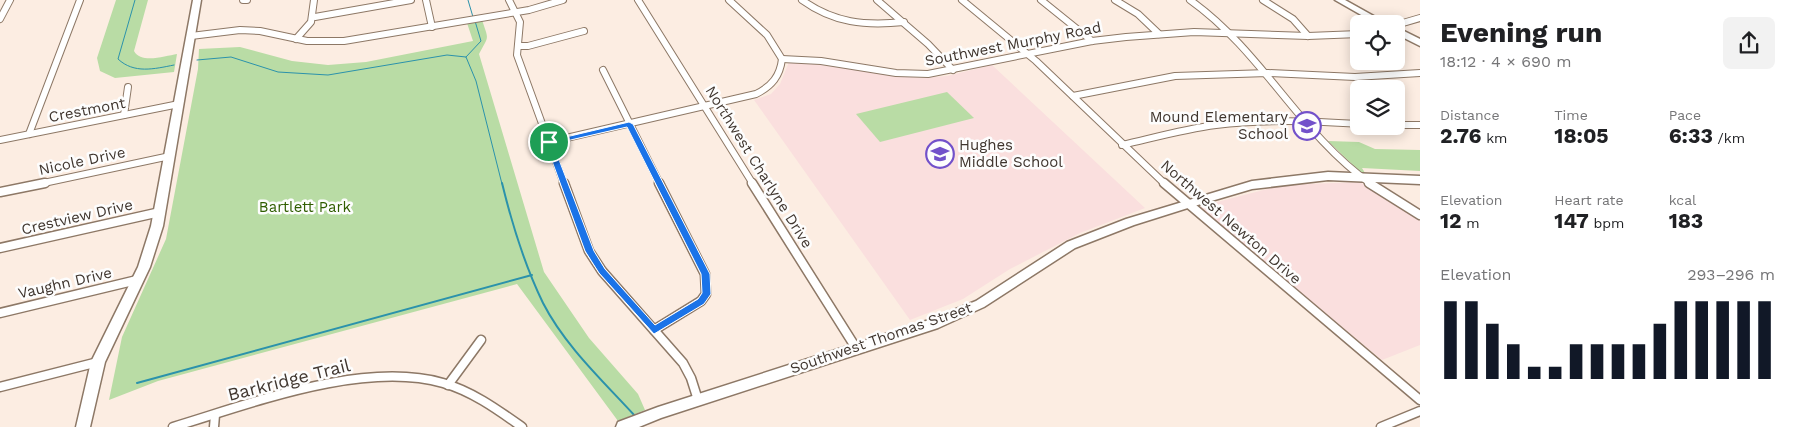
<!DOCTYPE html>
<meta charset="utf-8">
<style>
body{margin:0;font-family:"Work Sans",sans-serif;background:#f2f2f2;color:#202124;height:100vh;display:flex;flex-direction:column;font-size:19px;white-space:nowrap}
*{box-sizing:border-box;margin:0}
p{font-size:16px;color:#757577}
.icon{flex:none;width:28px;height:28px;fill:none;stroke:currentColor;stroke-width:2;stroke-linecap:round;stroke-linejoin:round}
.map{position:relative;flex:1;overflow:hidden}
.sheet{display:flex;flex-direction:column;background:#fff;width:375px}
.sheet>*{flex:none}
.buttons{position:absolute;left:1350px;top:15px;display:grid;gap:10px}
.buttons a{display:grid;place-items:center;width:55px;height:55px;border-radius:8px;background:#fff;box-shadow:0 2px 12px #0003;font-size:25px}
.pin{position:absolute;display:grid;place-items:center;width:42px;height:42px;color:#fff;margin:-21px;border:2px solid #fff;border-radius:50%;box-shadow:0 1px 5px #0007}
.round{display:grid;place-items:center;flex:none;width:52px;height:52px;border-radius:8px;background:#f2f2f2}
.summary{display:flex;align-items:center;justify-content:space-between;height:85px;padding:0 20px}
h1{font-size:28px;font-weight:700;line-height:38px}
.metrics{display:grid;grid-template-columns:repeat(3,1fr);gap:8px;height:85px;padding:5px 20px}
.metrics div{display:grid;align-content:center}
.metrics b{font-size:21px;font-weight:700}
.metrics small{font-size:14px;font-weight:400}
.metrics p{font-size:14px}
.chart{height:140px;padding:10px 20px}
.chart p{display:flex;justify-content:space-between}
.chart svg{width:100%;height:90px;margin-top:5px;stroke:#111827;stroke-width:6}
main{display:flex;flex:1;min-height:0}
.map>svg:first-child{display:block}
</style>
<main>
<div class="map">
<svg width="1420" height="427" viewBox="0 0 1420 427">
<rect width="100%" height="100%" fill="#fcede2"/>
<g fill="#fadfde">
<polygon points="789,62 815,64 888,75 923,78 947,76 992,65 1145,208 1080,233 1010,269 963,299 910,320 754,100 771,94 780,84"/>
<polygon points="1360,182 1420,217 1420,345 1382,360 1198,207 1283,185"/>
</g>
<g fill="#b9dca5">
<path d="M116 0H148L134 51C141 64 165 56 177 54L174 72 115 78 100 71 97 58Z"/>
<path d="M482 20C489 41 489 35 479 54L544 272 589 338 638 394 645 410 618 421 517 284 158 381 109 400 122 337 166 239 198 69 199 49 240 47 292 61 328 65 366 62 473 41 467 23Z"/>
<polygon points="947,92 974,118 880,142 856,114"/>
<polygon points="1328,141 1359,142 1375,149 1420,150 1420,171 1362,168 1365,173 1360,172"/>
</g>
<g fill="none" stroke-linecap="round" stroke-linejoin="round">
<g stroke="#2b92ab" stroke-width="1">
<path d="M135 0 118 59C134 74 154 69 174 65"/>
<polyline points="468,0 473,17"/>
<polyline points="466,57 481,41 475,21"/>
<polyline points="197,60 231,57 278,72 328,75 447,55 466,57 476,81 502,184"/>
</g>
<g stroke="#2b92ab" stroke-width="2">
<path d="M502 183C511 220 526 268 543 303 565 346 603 381 635 416"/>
<polyline points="137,383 532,275"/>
</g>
<defs>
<g id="street-far1">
<polyline points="243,0 247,0"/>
<polyline points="426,0 432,27"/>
<polyline points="509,0 520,22 517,55 564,184"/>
<polyline points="638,0 753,184"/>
<polyline points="729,0 767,35 782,59"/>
<path d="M802 0C834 23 865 26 904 22"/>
<polyline points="877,0 928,44 953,70"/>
<polyline points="962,0 1036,61 1165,184"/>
<polyline points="1041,0 1092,41"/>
<polyline points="1115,0 1138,14 1159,34"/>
<path d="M1190 0C1262 51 1299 133 1371 184"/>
<polyline points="1263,0 1293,19 1308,36"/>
<polyline points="315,17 411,0"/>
<polyline points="0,19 10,0"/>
<polyline points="1396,25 1420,18"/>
<polyline points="191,36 240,30 260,31 307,41 344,41 529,10 563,0"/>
<polyline points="296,39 311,22 314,0"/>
<polyline points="518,46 528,46 584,31"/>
<polyline points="782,59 821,61 896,73 928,74 1092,41 1126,37 1194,32 1308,36 1359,34"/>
<polyline points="603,70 660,184"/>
<polyline points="1073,96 1175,76 1268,73 1355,77 1420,73"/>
<polyline points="124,115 128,87"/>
<polyline points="1396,125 1420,125"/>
<polyline points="29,134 80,0"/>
<polyline points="0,140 179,104"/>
<path d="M549 142 756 94C772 86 780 76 782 59"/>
<path d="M1122 145C1153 138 1184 129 1216 125 1264 119 1311 121 1359 124"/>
<polyline points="39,184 170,156"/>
</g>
<g id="street">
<polyline points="564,183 589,251 602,271 683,363 691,378 698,400"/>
<polyline points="752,183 856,348"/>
<polyline points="1164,183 1420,400"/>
<polyline points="1369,183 1420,215"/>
<polyline points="0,192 45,183"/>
<polyline points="0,248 160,212"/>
<polyline points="0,313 137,280"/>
<polyline points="654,330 701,301 706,294 705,274 659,183"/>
<polyline points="448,385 481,340"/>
<polyline points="0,387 98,362"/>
<path d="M173 427C250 404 363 360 443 383 472 391 498 410 522 427"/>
<polyline points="214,427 215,415"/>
<polyline points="1381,427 1420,411"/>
</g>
<g id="secondary">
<polygon points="193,0 201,0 163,226 150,267 105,362 90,427 76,427 91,362 138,267 151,226"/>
<polygon points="1335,0 1345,0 1388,24 1377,24"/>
<polygon points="1396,27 1420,39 1420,46 1396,34"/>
<polygon points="1328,172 1420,176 1420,184 1328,180 1252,189 1191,207 1134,225 1075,248 984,307 938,328 661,418 639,427 616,427 618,422 658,407 929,320 976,301 1067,242 1126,219 1252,181"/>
</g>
</defs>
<use href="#street-far1" stroke="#8d7866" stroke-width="8"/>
<use href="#street" stroke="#8d7866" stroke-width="11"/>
<use href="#secondary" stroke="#8d7866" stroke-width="3"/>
<use href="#street-far1" stroke="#fff" stroke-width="6"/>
<use href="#street" stroke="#fff" stroke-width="8"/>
<use href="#secondary" fill="#fff" fill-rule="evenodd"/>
</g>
<path fill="#1a73e8" stroke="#fff" fill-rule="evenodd" d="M629 122 633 124 710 274 711 294 704 304 654 334 599 273 585 251 545 142ZM627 127 701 274 702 293 698 299 655 325 605 269 594 251 553 144Z"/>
<defs>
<symbol id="school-ring" viewBox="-11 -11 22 22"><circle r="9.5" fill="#fdfdfd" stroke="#7251ca" stroke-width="1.5"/><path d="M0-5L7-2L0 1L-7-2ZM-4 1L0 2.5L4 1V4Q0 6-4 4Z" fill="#7251ca"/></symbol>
</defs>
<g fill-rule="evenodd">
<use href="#school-ring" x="1291" y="110" width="32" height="32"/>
<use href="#school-ring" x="924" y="138" width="32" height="32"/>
</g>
<g text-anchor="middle" stroke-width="5" stroke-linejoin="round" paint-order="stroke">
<g font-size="15" fill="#3f352e" stroke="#fdfdfd">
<text transform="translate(1013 44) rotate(-11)" y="5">Southwest Murphy Road</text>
<text transform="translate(87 110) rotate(-11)" y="5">Crestmont</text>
<text transform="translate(82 161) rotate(-12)" y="5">Nicole Drive</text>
<text transform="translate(759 167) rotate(58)" y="5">Northwest Charlyne Drive</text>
<text transform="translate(77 217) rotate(-13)" y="5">Crestview Drive</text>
<text transform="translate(1231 222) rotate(41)" y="5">Northwest Newton Drive</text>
<text transform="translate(65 283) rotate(-13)" y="5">Vaughn Drive</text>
<text transform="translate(881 338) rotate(-19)" y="5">Southwest Thomas Street</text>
</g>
<g font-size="15" fill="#3f352e" stroke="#fdfdfd" text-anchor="end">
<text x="1288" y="122">Mound Elementary<tspan x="1288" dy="17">School</tspan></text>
<text x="959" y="150" text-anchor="start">Hughes<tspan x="959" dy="17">Middle School</tspan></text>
</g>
<g font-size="15" fill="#305e00" stroke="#fdfdfd">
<text x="305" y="212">Bartlett Park</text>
</g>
<g font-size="18" fill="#3f352e" stroke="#fdfdfd">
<text transform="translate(289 380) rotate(-14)" y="6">Barkridge Trail</text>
</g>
</g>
</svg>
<div class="buttons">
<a><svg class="icon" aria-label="locate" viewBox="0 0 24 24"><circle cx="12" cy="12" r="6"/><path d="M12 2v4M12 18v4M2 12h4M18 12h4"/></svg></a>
<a><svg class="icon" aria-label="layers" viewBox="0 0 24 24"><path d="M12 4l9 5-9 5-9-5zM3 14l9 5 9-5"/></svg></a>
</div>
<div class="pin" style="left:549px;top:142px;background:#1e9e55"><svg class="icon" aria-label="arrive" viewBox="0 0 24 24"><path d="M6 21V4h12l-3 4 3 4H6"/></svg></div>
</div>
<section class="sheet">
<div class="summary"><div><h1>Evening run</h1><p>18:12 · 4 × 690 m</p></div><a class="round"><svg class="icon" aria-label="share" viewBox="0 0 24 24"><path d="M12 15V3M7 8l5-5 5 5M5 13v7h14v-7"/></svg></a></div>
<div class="metrics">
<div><p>Distance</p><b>2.76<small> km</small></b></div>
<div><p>Time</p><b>18:05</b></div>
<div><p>Pace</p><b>6:33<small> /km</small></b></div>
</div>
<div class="metrics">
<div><p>Elevation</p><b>12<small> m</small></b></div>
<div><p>Heart rate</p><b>147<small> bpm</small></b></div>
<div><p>kcal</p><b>183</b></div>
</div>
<div class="chart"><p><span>Elevation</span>293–296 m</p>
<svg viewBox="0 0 160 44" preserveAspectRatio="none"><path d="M5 44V6M15 44V6M25 44V17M35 44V27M45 44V38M55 44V38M65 44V27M75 44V27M85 44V27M95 44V27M105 44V17M115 44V6M125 44V6M135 44V6M145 44V6M155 44V6"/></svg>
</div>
</section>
</main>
